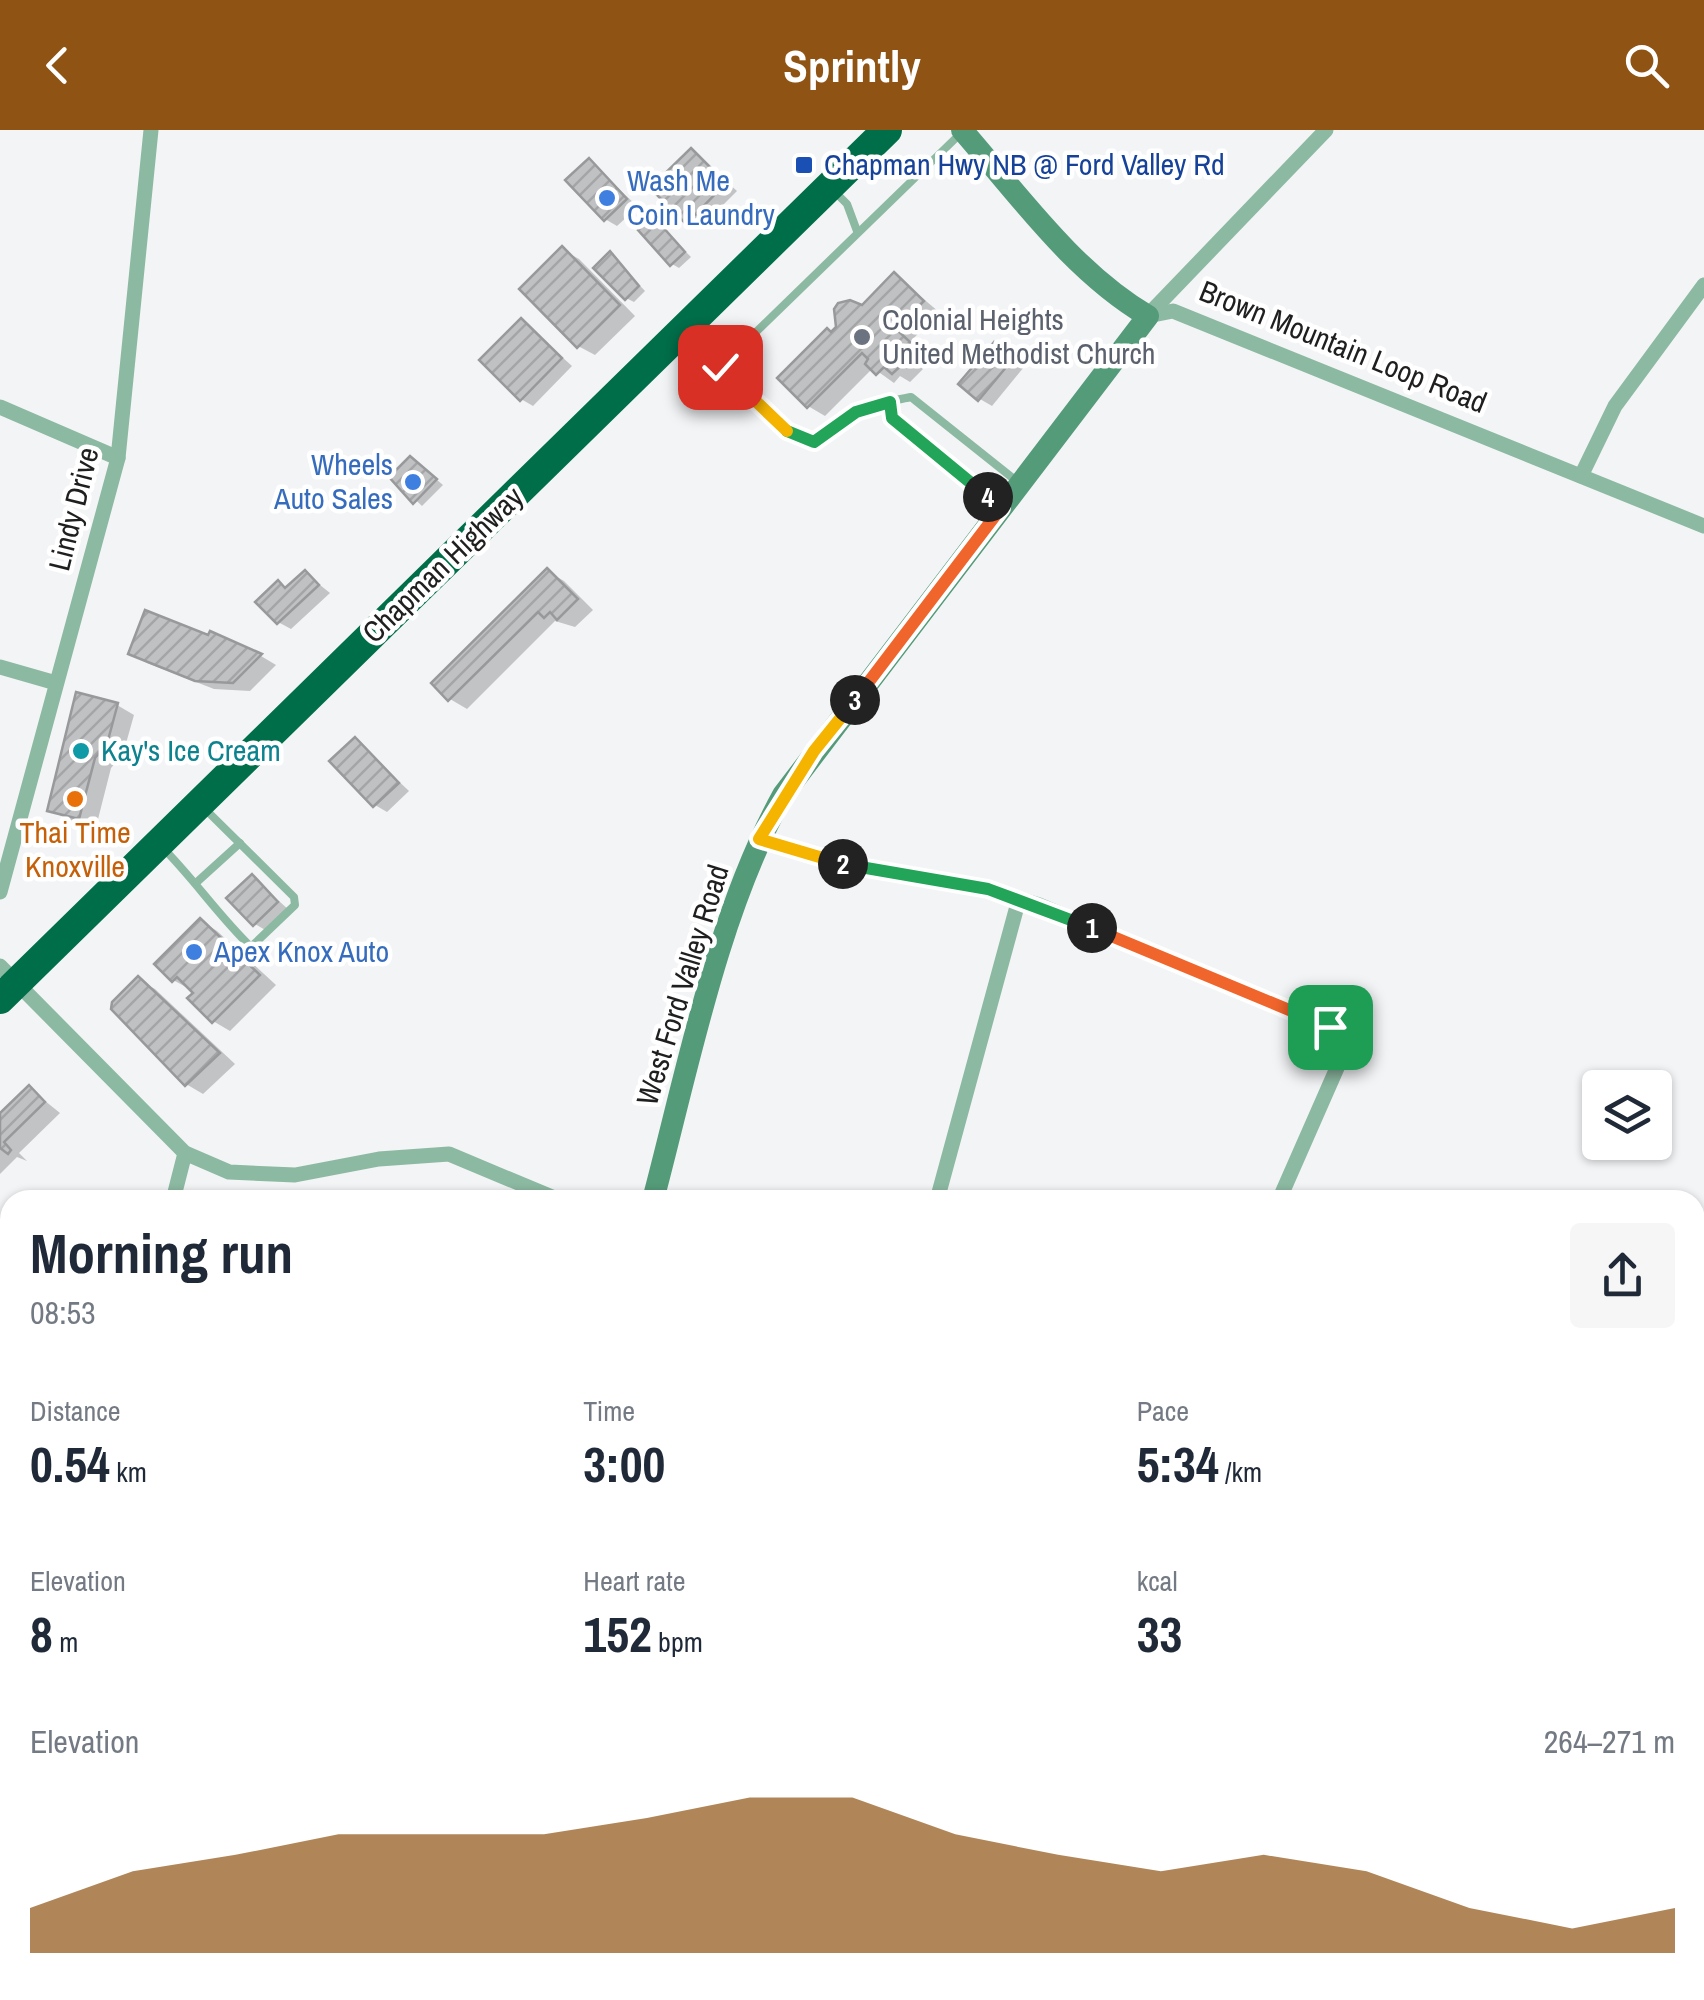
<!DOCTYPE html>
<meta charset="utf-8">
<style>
body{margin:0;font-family:"Archivo Narrow",sans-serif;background:#f6f6f7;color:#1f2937;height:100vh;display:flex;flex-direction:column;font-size:38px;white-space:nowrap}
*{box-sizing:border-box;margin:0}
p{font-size:32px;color:#747a83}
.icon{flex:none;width:55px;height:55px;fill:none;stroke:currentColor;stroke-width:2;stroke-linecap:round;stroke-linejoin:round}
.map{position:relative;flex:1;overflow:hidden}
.side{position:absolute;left:0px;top:1060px;width:1705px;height:810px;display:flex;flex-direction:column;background:#fff;border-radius:30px 30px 0 0;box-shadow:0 2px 8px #0004}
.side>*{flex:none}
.fabs{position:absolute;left:1582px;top:940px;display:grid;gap:20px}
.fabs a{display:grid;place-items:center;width:90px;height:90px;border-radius:10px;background:#fff;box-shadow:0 2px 8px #0004;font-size:50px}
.pin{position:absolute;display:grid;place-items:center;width:85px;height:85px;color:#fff;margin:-42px;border-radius:20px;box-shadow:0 5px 15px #0006}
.km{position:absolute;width:50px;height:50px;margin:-25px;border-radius:50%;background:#222;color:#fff;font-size:28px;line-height:50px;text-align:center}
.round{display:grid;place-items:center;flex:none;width:105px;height:105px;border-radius:10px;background:#f6f6f7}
.headline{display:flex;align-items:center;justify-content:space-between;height:170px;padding:0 30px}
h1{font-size:55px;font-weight:700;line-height:75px}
.metrics{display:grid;grid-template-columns:repeat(3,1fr);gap:15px;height:170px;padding:10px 30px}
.metrics div{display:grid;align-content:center}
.metrics b{font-size:50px;font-weight:700}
.metrics small{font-size:28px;font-weight:400}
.metrics p{font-size:28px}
.chart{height:280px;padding:20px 30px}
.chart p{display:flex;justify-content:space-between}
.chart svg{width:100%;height:180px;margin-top:10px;fill:#8f5313;opacity:.7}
header{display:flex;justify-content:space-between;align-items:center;height:130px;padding:0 30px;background:#8f5313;color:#fff;font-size:45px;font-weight:700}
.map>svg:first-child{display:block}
</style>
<header><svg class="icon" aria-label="back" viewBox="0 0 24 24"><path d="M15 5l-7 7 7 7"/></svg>Sprintly<svg class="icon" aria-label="search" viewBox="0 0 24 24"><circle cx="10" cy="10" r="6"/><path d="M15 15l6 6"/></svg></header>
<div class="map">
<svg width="1704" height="1870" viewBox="0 0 1704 1870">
<defs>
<pattern id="forest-firs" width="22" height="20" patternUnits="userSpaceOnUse" patternTransform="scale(2.5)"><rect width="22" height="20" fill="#c8dcb9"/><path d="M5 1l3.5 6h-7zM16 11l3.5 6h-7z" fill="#abbc9f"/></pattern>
<pattern id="water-rules" width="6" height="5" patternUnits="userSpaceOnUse" patternTransform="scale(2.5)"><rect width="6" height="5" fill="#73a9c7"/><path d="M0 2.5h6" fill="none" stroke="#5e89a1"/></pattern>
<pattern id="building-hatch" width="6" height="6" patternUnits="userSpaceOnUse" patternTransform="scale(2.5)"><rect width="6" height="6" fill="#c0c1c3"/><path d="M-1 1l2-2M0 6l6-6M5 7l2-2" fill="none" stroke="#a5a5a7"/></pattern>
</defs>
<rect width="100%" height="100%" fill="#f3f4f6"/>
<polygon fill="url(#forest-firs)" points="1704,1156 1704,1349 1695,1350 1695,1158"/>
<g fill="url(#water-rules)">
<polygon points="1704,1636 1704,1750 1695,1758 1695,1654"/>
<polygon points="1695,1859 1698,1870 1657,1870 1649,1860"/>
</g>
<g fill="#0003">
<polygon points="692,21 737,61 699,99 687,92"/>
<polygon points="589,31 638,77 617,96 605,89"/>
<polygon points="653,89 691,127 679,138 672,134"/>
<polygon points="563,120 579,129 635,186 595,225 578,216"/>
<polygon points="610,124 645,161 634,172 626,168"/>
<polygon points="895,145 939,182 912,210 925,223 916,232 923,239 910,252 900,246 894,253 873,238 825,286 808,276 832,204"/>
<polygon points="522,191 572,236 533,276 521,269"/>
<polygon points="994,215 1024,237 992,276 980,269"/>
<polygon points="418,334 443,355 422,376 393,348"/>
<polygon points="547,441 564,451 593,480 575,497 555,491 467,579 450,569 434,553"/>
<polygon points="305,443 330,463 291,499 278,492 278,454 288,459"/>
<polygon points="147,483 261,526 276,535 250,561 214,559 147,533 131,523"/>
<polygon points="117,575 134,585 123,624 111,638 96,697 67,689 50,680"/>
<polygon points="355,610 409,661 387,682 375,675"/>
<polygon points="252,747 289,780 267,801 255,794"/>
<polygon points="201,791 217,801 276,855 230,901 213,891 197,863 173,850"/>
<polygon points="138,850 155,859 235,934 203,964 186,954"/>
<polygon points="29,958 60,983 19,1023 27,1031 17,1027 0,1044 0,986"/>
</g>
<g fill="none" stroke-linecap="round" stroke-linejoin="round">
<polyline stroke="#73a9c7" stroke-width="5" points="1282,1870 1286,1860"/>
</g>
<g fill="url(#building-hatch)" stroke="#98999b" stroke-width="2.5">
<polygon points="691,18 726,53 686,94 650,58"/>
<polygon points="589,28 627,69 604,91 565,50"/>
<polygon points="653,86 685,122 670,136 638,100"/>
<polygon points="562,116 620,175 577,218 519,159"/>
<polygon points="610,121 639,156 625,170 593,138"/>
<polygon points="894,142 924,171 896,199 910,212 900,222 908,229 892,244 884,237 876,245 865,234 868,229 862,223 807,278 777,248 827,198 831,202 836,197 834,179 838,173 850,170 862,175"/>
<polygon points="521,188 562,228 520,271 479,230"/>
<polygon points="994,212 1013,229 978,271 958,254"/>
<polygon points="410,326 437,349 413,374 389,347"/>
<polygon points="547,438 578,469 557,490 550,482 544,488 538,482 448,571 431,553"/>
<polygon points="305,440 319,455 277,494 255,472 278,450 285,458"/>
<polygon points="145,480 208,505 210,501 262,524 233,553 195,551 128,524"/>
<polygon points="76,562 118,573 107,614 95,628 79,689 47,681"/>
<polygon points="355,607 399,653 373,677 329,631"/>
<polygon points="252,744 278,772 253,796 226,768"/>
<polygon points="200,788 260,845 212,893 187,868 193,863 177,847 172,852 154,834"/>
<polygon points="138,846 220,923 185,956 111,879 112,872"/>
<polygon points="29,955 45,972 4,1012 11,1020 8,1024 0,1018 0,983"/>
</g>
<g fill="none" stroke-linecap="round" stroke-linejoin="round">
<g stroke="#8cb9a1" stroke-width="8">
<polyline points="835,62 847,74 857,101"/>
<polyline points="675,215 691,231 720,237 960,4"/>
<path d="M720 237 790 304C822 320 832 296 858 281 874 272 894 271 911 267L1019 353"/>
<polyline points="889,272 891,288 999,376"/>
<path d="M162 717C194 749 218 785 251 817L295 775 294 767 204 678"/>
<polyline points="197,752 240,713"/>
</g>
<g stroke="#8cb9a1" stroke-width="15">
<polyline points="1152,181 1326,0"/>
<polyline points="1148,186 1173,181 1704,396"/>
<polyline points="0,277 118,328"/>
<polyline points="1581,346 1615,276 1704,155"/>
<polyline points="0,537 56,553"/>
<polyline points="759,709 852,737 988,759 1039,775 1330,897 1341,908 1337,938 1279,1070"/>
<polyline points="0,762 118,328 151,0"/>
<polyline points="0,836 185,1023 229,1042 295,1045 379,1029 449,1024 559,1070"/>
<polyline points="173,1070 185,1023"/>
<polyline points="937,1070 1019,769"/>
<polyline points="0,1627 10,1629"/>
<polyline points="833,1860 836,1870"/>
<polyline points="1618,1860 1627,1870"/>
<polyline points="0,1862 37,1870"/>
<polyline points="286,1870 289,1860"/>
<polyline points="1136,1870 1139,1860"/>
</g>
<g stroke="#549b79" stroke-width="22">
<path d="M653 1070C688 938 717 785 783 665L1148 186C1073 142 1018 64 962 0"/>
<polyline points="569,1870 569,1860"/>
</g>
<polyline stroke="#006f49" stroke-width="30" points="0,869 887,0"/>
</g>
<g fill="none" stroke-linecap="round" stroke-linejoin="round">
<defs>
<polyline id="split-1" points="1092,798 1330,897"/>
<polyline id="split-2" points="843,734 988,759 1092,798"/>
<polyline id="split-3" points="843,734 759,709 814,621 855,570"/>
<polyline id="split-4" points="855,570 1001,378 988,367"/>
<polyline id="split-5" points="787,301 814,312 856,282 890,272 892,288 988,367"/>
<polyline id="split-6" points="720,237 787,301"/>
</defs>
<use href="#split-1" stroke="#fff" stroke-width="20"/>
<use href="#split-2" stroke="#fff" stroke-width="20"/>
<use href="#split-3" stroke="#fff" stroke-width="20"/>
<use href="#split-4" stroke="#fff" stroke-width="20"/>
<use href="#split-5" stroke="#fff" stroke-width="20"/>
<use href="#split-6" stroke="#fff" stroke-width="20"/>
<use href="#split-1" stroke="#f0652b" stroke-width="12"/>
<use href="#split-2" stroke="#22a559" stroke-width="12"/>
<use href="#split-3" stroke="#f5b400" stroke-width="12"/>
<use href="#split-4" stroke="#f0652b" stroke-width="12"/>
<use href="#split-5" stroke="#22a559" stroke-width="12"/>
<use href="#split-6" stroke="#f5b400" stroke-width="12"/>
</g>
<rect fill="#1a4fb4" stroke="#fff" stroke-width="4" x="794" y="25" width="20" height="20" rx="5"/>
<g fill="#3f7fe0" stroke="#fff" stroke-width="4">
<circle cx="607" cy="68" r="10"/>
<circle cx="413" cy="352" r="10"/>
<circle cx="194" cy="822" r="10"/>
</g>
<circle fill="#6b7280" stroke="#fff" stroke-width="4" cx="862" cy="207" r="10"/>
<circle fill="#0f9aa8" stroke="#fff" stroke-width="4" cx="81" cy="621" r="10"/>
<circle fill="#e8710a" stroke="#fff" stroke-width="4" cx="75" cy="669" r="10"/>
<g text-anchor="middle" stroke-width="9" stroke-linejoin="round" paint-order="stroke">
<g font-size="30" fill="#164399" stroke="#fff" text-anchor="start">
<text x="824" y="45">Chapman Hwy NB @ Ford Valley Rd</text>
</g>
<g font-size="30" fill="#366cbe" stroke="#fff" text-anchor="start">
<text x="627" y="61">Wash Me<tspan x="627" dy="34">Coin Laundry</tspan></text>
<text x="393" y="345" text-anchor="end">Wheels<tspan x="393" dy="34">Auto Sales</tspan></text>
<text x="214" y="832">Apex Knox Auto</text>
</g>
<g font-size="30" fill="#5b616d" stroke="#fff" text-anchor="start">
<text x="882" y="200">Colonial Heights<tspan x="882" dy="34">United Methodist Church</tspan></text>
</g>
<g font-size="30" fill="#1f1f20" stroke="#fff">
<text transform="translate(1343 217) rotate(22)" y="10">Brown Mountain Loop Road</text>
<text transform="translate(74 379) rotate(-76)" y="10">Lindy Drive</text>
<text transform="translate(443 435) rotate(-44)" y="10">Chapman Highway</text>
<text transform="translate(683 855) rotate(-73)" y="10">West Ford Valley Road</text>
</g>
<g font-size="30" fill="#0d838f" stroke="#fff" text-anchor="start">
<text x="101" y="631">Kay's Ice Cream</text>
</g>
<g font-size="30" fill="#c56008" stroke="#fff">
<text x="75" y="713">Thai Time<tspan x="75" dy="34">Knoxville</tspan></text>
</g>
</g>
</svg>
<div class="fabs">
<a><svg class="icon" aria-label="layers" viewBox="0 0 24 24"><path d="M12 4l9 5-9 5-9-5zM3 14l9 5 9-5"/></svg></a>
</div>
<div class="pin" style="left:1330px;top:897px;background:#1e9e55"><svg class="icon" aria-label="arrive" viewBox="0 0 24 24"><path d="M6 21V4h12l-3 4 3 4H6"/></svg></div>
<div class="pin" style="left:720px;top:237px;background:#d93025"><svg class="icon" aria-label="check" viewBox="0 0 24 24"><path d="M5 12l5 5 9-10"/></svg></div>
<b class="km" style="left:1092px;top:798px">1</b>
<b class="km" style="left:843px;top:734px">2</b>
<b class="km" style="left:855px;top:570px">3</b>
<b class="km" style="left:988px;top:367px">4</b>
<section class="side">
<div class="headline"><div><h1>Morning run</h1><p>08:53</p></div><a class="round"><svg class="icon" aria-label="share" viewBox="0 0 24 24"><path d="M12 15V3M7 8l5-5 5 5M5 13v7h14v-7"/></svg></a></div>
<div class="metrics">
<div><p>Distance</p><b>0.54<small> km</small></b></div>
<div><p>Time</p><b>3:00</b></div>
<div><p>Pace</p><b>5:34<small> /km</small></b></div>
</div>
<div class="metrics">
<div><p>Elevation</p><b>8<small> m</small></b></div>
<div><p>Heart rate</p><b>152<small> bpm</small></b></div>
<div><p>kcal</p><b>33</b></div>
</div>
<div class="chart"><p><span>Elevation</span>264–271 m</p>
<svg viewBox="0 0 160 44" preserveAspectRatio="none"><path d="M0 44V33L10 24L20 20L30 15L40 15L50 15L60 11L70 6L80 6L90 15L100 20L110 24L120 20L130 24L140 33L150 38L160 33V44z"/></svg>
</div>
</section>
</div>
